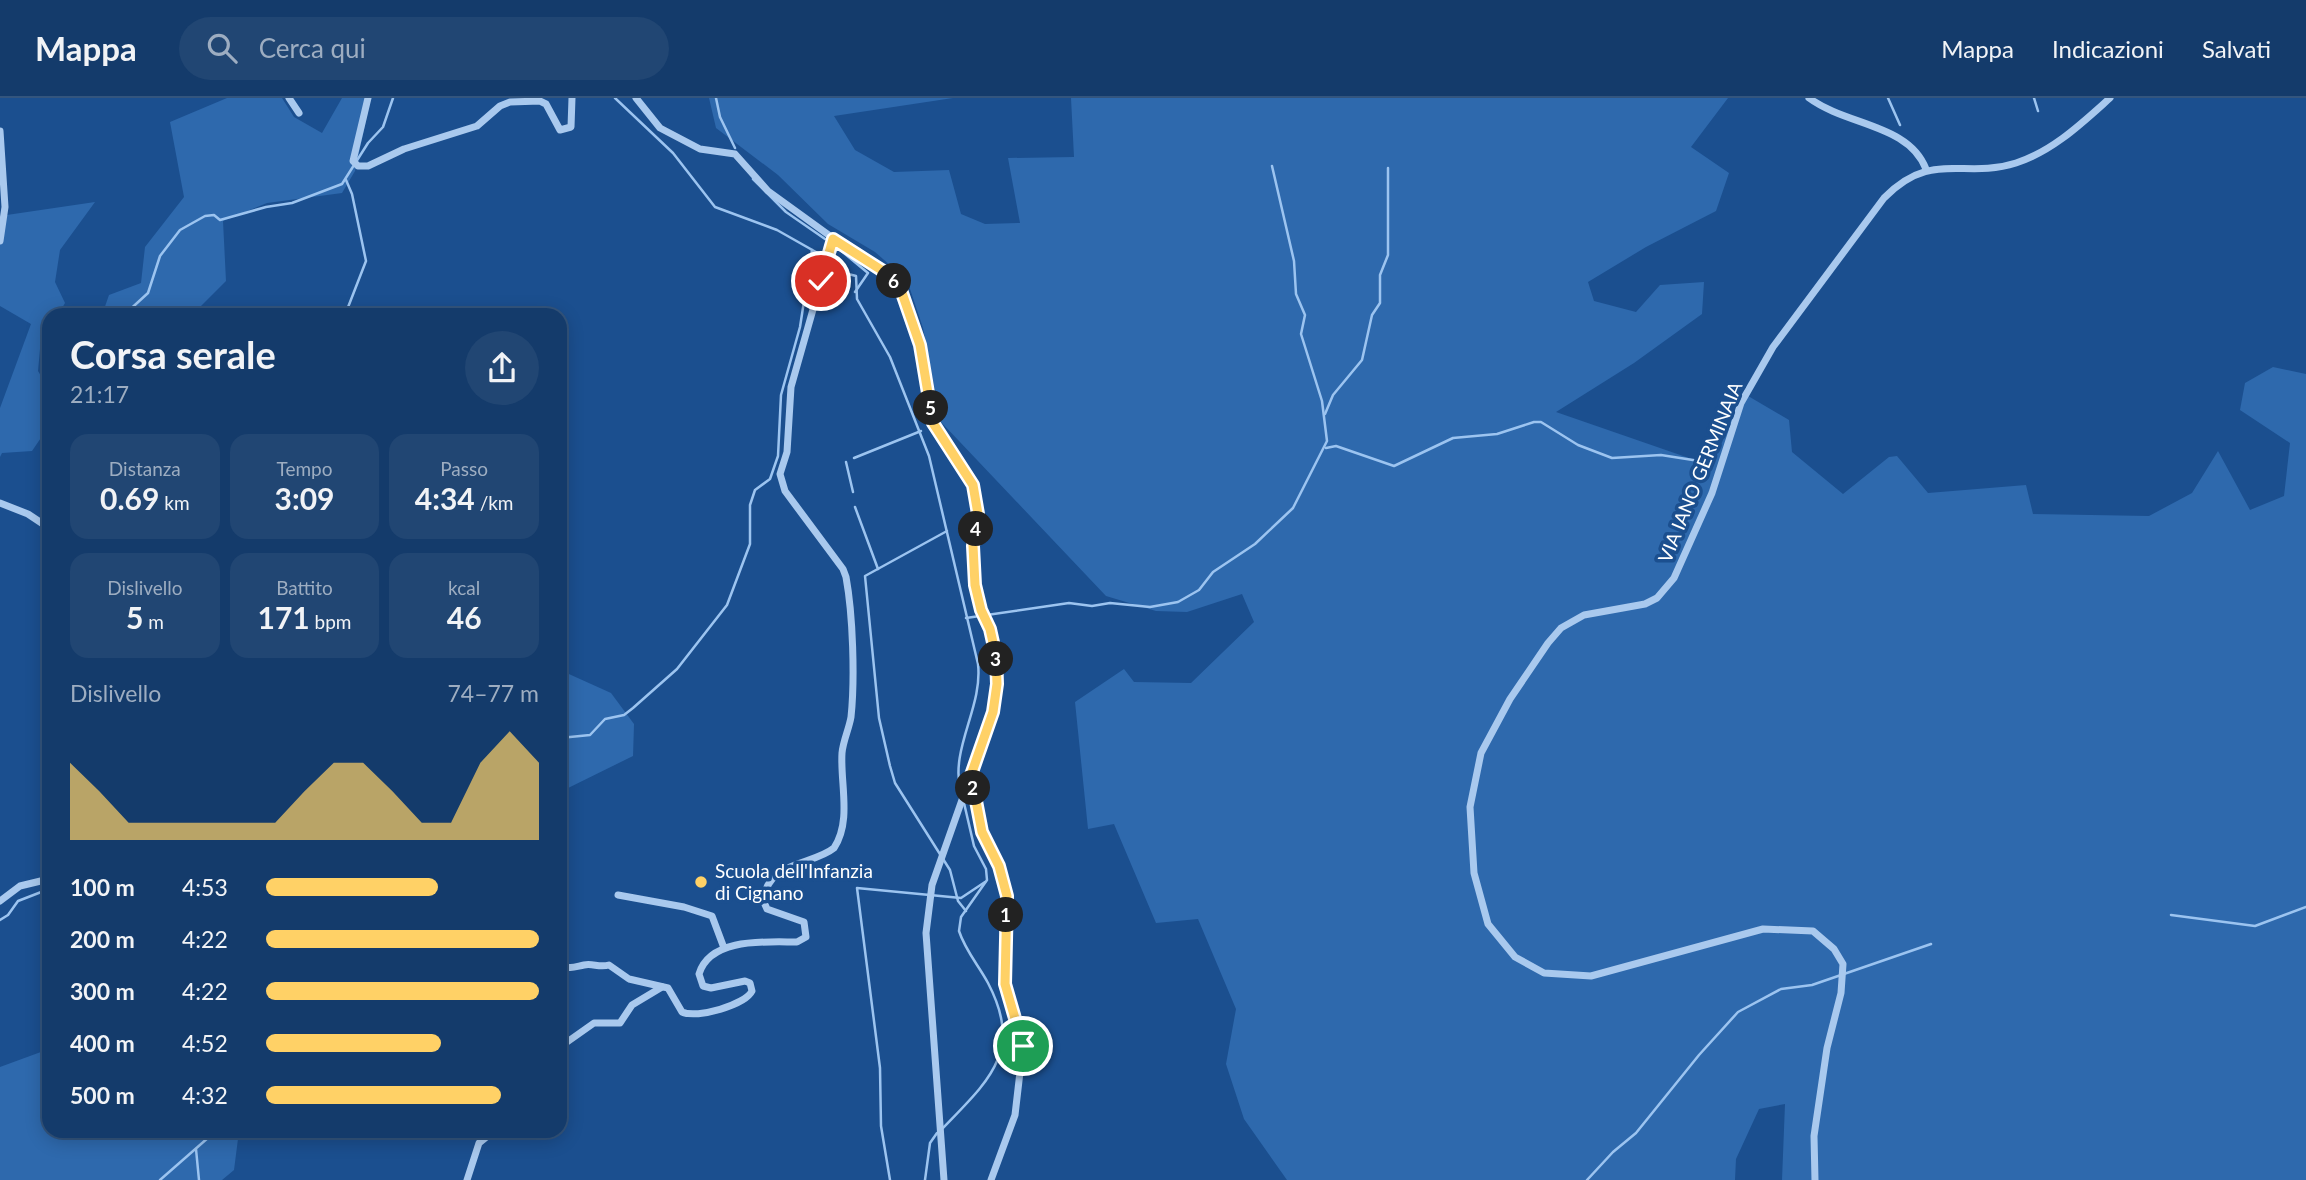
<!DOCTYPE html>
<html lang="it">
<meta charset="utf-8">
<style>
body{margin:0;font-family:Lato,sans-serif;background:#214673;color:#f1f3f6;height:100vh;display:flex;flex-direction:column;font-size:26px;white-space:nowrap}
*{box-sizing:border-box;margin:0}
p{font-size:23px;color:#9dadc1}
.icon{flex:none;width:38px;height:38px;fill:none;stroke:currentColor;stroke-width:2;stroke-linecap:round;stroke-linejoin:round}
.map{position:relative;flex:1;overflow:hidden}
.sheet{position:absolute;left:42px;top:210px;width:525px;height:830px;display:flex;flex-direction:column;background:#143b6b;border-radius:21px;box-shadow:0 4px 18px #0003,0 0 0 2px #33557e}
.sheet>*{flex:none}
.pin{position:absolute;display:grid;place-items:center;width:60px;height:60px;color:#fff;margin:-30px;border:4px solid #fff;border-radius:50%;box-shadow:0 2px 7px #0007}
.km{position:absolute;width:35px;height:35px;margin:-18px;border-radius:50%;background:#222;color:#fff;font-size:19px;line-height:35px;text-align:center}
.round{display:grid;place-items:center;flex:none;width:74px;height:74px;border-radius:37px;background:#214673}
.overview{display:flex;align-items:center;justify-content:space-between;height:119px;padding:0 28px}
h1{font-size:38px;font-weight:700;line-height:52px}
.metrics{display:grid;grid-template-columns:repeat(3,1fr);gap:10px;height:119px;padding:7px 28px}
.metrics div{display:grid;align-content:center;border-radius:18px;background:#214673;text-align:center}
.metrics b{font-size:30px;font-weight:700}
.metrics small{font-size:19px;font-weight:400}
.metrics p{font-size:19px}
.chart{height:196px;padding:14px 28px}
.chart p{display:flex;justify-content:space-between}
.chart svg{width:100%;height:126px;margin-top:7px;fill:#ffd166;opacity:.7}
ul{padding:0 28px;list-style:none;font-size:23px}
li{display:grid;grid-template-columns:112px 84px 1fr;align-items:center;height:52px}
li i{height:18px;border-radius:9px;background:#ffd166}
header{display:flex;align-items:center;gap:42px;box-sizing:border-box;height:98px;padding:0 35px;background:#143b6b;border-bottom:2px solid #33557e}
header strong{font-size:33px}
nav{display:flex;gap:38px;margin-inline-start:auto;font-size:24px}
.search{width:490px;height:63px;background:#214673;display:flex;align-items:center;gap:18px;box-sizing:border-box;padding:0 24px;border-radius:38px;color:#9dadc1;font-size:26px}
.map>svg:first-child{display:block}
</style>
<header>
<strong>Mappa</strong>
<div class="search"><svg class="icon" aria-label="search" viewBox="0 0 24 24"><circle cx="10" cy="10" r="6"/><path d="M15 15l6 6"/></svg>Cerca qui</div>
<nav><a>Mappa</a><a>Indicazioni</a><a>Salvati</a></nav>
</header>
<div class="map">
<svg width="2306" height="1082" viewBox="0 0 2306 1082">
<rect width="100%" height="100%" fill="#1b4f8f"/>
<g fill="#2e69ad">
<polygon points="227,0 282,0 294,19 322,35 342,0 371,0 355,73 342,95 267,105 223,123 226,183 192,217 102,217 109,197 141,185 145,149 184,99 170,24"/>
<polygon points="709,0 953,0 834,18 855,52 894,74 949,72 961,116 985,126 1020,125 1008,60 1074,59 1071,0 1728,0 1691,49 1729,75 1716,113 1646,149 1588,184 1594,203 1636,214 1660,187 1704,184 1702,216 1634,265 1556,314 1712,368 1743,295 1789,322 1792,354 1843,396 1889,359 1897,358 1928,395 2026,387 2033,416 2149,418 2192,395 2218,353 2250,412 2284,398 2290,345 2240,312 2245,285 2273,269 2306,276 2306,1082 1782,1082 1785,1006 1759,1011 1736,1061 1735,1082 1287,1082 1244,1021 1226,966 1236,911 1198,821 1156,825 1114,726 1088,731 1075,604 1124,571 1134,584 1191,585 1254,524 1242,496 1187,514 1156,513 1106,498 941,324 923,230 907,182 875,154 828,126 778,77 716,30"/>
<polygon points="95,104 60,152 55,184 65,205 58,217 49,217 49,234 40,251 38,273 49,291 49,328 32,353 2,355 0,359 0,310 31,226 0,208 0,118"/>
<polygon points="560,572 611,595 634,626 633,658 560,694"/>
<polygon points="49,951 49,1032 239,1033 234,1072 222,1082 0,1082 0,969"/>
</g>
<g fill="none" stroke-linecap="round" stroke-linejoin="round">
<g stroke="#9cc4f0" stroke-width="2.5">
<path d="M615 0 673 55 715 109 777 132 823 158 837 173 856 178 857 201 890 259 929 358 978 566C983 610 949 651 961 695"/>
<polyline points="716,0 720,19 735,50"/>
<polyline points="1888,0 1900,27"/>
<polyline points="2034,0 2038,13"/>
<polyline points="753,81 786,114 825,141"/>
<polyline points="839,151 868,175 855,194"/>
<polyline points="124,217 148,195 160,158 180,132 205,118 214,117 220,122 266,109 292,105 342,86 368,45 383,29 393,0"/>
<polyline points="345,217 366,163 352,96 346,82"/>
<polyline points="1325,316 1333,297 1362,262 1372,217 1380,205 1380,177 1388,157 1388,70"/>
<polyline points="1326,350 1336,348 1394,368 1453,340 1497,336 1534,324 1541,324 1578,347 1612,360 1661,357 1712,365"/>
<polyline points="854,360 921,333"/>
<polyline points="846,364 853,394"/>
<polyline points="855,409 878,471"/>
<polyline points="947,433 865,478 879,620 890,668 895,685 950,772 958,803 966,813"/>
<polyline points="966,520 1069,505 1092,508 1110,505 1150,509 1178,504 1199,492 1213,474 1255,446 1293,410 1327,343 1322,303 1301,236 1305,217 1296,196 1294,163 1272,68"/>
<polyline points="560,640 590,637 605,621 624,617 633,610 677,571 727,507 750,446 750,407 755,392 770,381 778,358 781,297 800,229 812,152"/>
<polyline points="2171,817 2255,828 2306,809"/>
<polyline points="0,822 8,817 18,803 49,791"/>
<path d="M942 1031C988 983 1024 954 988 885 979 868 965 852 959 833L961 819 987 782 986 771 974 748 964 705"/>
<polyline points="196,1051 199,1082"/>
<polyline points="160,1082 217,1032"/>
<polyline points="890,1082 881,1028 880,970 857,790 961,800 985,784"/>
<polyline points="925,1082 930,1045 937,1035"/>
<polyline points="1587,1082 1613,1054 1636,1035 1699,957 1738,914 1781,891 1812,887 1931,846"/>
</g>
<g stroke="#a9c9ee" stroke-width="7">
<polyline points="289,0 299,15"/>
<polyline points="368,0 353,63 358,68 368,68 404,51 477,28 500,8 510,4 540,3 546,6 560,32 571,29 572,0"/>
<path d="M636 0 660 30 700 51 735 56 768 93 895 185C925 223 921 277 933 322 940 347 967 365 973 390 982 421 971 453 975 485 976 501 984 515 990 530 1000 556 997 586 993 614L932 787 926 835 944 1082"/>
<path d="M1809 0C1847 28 1909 26 1926 71"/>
<polyline points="0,33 5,109 0,143"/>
<polyline points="0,405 28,416 49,430"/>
<polyline points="971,677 982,734 999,768 1007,798 1005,886 1023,948 1015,1017 991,1082"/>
<polyline points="618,797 684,809 712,818 724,850"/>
<polyline points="0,803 20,788 49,781"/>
<path d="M560 868C571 871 574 869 584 867 593 865 599 870 609 867L629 881 668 890 682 914C697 921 745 907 752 893L750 885 745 883 711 890 703 888 699 876C710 839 767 844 797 844L806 839 804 824 767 811 763 802C769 762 812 768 834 750 852 723 840 685 842 655 843 643 849 631 851 619 855 581 853 517 846 479L843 471 785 393 780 376 787 354 791 289 833 141"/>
<polyline points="560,949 594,925 620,925 632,907 662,889"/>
<polyline points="467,1082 479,1045 495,1032"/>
<path d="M1815 1082 1814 1038 1827 950 1841 895 1843 866 1834 851 1813 833 1763 831 1591 878 1544 875 1515 859 1488 826 1474 775 1470 709 1481 655 1510 601 1548 545 1561 530 1584 517 1645 506 1657 500 1674 480 1712 395 1741 305 1773 249 1884 100C1932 51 1963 82 2016 65 2053 53 2082 25 2110 0"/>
</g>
</g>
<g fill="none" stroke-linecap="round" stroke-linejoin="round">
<defs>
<polyline id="route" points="821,183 833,141 883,173 901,192 920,247 933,325 973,387 978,416 973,448 975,487 981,512 990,531 996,558 997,586 993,614 971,677 982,734 999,768 1007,798 1005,886 1023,948"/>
</defs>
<use href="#route" stroke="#fff" stroke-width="14"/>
<use href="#route" stroke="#ffd166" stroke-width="9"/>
</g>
<circle fill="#ffd166" stroke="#1b4f8f" stroke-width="2.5" cx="701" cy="784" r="7"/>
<g text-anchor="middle" stroke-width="7" stroke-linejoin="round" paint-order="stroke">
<g font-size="19" fill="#fff" stroke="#1b4f8f">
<text transform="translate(1700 374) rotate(-68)" y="7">VIA IANO GERMINAIA</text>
</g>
<g font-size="19" fill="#fff" stroke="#1b4f8f" text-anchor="start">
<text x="715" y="780">Scuola dell'Infanzia<tspan x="715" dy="22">di Cignano</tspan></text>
</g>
</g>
</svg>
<div class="pin" style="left:1023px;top:948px;background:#1e9e55"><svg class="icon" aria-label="arrive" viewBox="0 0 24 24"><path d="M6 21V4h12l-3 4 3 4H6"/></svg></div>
<div class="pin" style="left:821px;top:183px;background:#d93025"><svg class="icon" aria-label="check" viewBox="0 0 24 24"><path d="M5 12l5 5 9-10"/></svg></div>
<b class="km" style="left:1006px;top:817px">1</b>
<b class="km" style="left:973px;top:690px">2</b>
<b class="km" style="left:996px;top:561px">3</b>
<b class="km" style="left:976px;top:431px">4</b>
<b class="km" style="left:931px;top:310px">5</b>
<b class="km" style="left:894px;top:183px">6</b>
<section class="sheet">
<div class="overview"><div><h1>Corsa serale</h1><p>21:17</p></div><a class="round"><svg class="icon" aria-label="share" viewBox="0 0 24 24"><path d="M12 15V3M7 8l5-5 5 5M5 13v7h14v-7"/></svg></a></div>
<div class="metrics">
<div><p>Distanza</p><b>0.69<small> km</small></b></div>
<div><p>Tempo</p><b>3:09</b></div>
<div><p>Passo</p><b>4:34<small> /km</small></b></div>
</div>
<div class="metrics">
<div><p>Dislivello</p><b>5<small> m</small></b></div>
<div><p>Battito</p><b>171<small> bpm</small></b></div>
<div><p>kcal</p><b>46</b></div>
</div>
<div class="chart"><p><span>Dislivello</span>74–77 m</p>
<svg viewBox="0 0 160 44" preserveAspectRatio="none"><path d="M0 44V17L10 27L20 38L30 38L40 38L50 38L60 38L70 38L80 27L90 17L100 17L110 27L120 38L130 38L140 17L150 6L160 17V44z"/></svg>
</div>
<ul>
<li><b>100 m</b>4:53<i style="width:63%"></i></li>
<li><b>200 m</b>4:22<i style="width:100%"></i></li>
<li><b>300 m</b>4:22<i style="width:100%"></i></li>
<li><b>400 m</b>4:52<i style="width:64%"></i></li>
<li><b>500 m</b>4:32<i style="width:86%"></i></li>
</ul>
</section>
</div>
